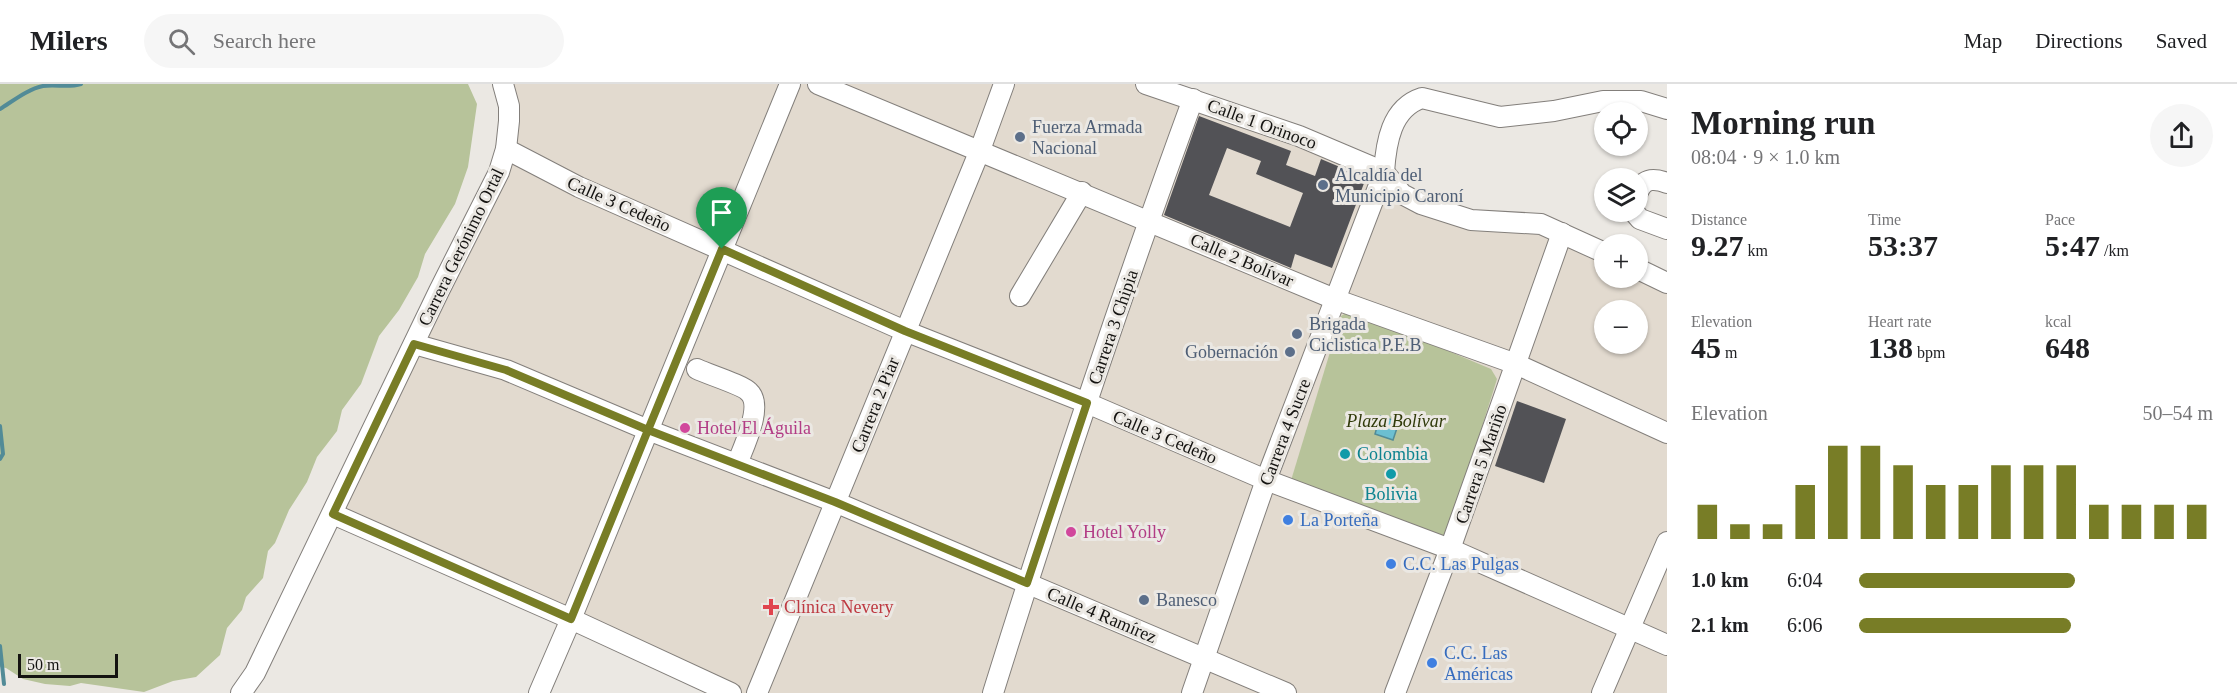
<!DOCTYPE html>
<meta charset="utf-8">
<style>
body{margin:0;font-family:Georgia,serif;background:#f6f6f6;color:#202124;height:100vh;display:flex;flex-direction:column;font-size:22px;white-space:nowrap}
*{box-sizing:border-box;margin:0}
p{font-size:20px;color:#757577}
.icon{flex:none;width:33px;height:33px;fill:none;stroke:currentColor;stroke-width:2;stroke-linecap:round;stroke-linejoin:round}
.map{position:relative;flex:1;overflow:hidden}
.drawer{display:flex;flex-direction:column;background:#fff;width:570px}
.drawer>*{flex:none}
.controls{position:absolute;left:1594px;top:18px;display:grid;gap:12px}
.controls a{display:grid;place-items:center;width:54px;height:54px;border-radius:50%;background:#fff;box-shadow:0 2px 4px #0004;font-size:30px}
.scale{position:absolute;left:18px;bottom:15px;width:100px;box-sizing:border-box;padding-left:6px;border:3px solid #141311;border-top:0;font-size:16px;line-height:21px;white-space:nowrap;color:#141311;-webkit-text-stroke:4px #ebe8e3;paint-order:stroke}
.pin{position:absolute;display:grid;place-items:center;width:51px;height:51px;color:#fff;margin:-62px -26px;border-radius:50% 50% 50% 0;rotate:-45deg;box-shadow:0 0 6px #0007}
.pin .icon{rotate:45deg}
.round{display:grid;place-items:center;flex:none;width:63px;height:63px;border-radius:32px;background:#f6f6f6}
.summary{display:flex;align-items:center;justify-content:space-between;height:102px;padding:0 24px}
h1{font-size:33px;font-weight:800;line-height:45px}
.metrics{display:grid;grid-template-columns:repeat(3,1fr);gap:9px;height:102px;padding:6px 24px}
.metrics div{display:grid;align-content:center}
.metrics b{font-size:30px;font-weight:800}
.metrics small{font-size:16px;font-weight:400}
.metrics p{font-size:16px}
.chart{height:168px;padding:12px 24px}
.chart p{display:flex;justify-content:space-between}
.chart svg{width:100%;height:108px;margin-top:6px;stroke:#787d26;stroke-width:6}
ul{padding:0 24px;list-style:none;font-size:20px}
li{display:grid;grid-template-columns:96px 72px 1fr;align-items:center;height:45px}
li i{height:15px;border-radius:8px;background:#787d26}
header{display:flex;align-items:center;gap:36px;box-sizing:border-box;height:84px;padding:0 30px;background:#fff;border-bottom:2px solid #e0e0e0}
header strong{font-size:28px}
nav{display:flex;gap:33px;margin-inline-start:auto;font-size:21px}
.search{width:420px;height:54px;background:#f6f6f6;display:flex;align-items:center;gap:15px;box-sizing:border-box;padding:0 21px;border-radius:33px;color:#757577;font-size:22px}
main{display:flex;flex:1;min-height:0}
.map>svg:first-child{display:block}
</style>
<header>
<strong>Milers</strong>
<div class="search"><svg class="icon" aria-label="search" viewBox="0 0 24 24"><circle cx="10" cy="10" r="6"/><path d="M15 15l6 6"/></svg>Search here</div>
<nav><a>Map</a><a>Directions</a><a>Saved</a></nav>
</header>
<main>
<div class="map">
<svg width="1667" height="609" viewBox="0 0 1667 609">
<rect width="100%" height="100%" fill="#ebe8e3"/>
<path fill="#e2dacf" fill-rule="evenodd" d="M503 0H1146L1384 88 1443 127 1541 140 1605 170V194H1638L1667 200V609H731L332 431 499 88ZM1605 226H1638V260H1605Z"/>
<g fill="#b7c39a">
<polygon points="0,0 468,0 477,20 468,83 455,120 425,170 418,193 399,226 379,252 361,300 342,326 337,347 317,373 307,398 289,426 275,459 268,467 263,494 246,513 242,526 227,544 220,571 196,593 173,597 144,608 81,599 70,602 45,600 23,595 6,584 0,583"/>
<polygon points="1351,226 1491,285 1497,295 1442,470 1289,403 1341,232"/>
</g>
<polygon fill="#6cbfd1" stroke="#528b97" stroke-width="1.5" points="1380,332 1399,338 1393,356 1375,350"/>
<g fill="none" stroke-linecap="round" stroke-linejoin="round">
<g stroke="#528b97" stroke-width="4">
<path d="M0 25C13 17 28 5 43 2 56 0 68 4 81 0"/>
<polyline points="0,342 3,370 0,375"/>
<polyline points="0,562 4,600"/>
</g>
</g>
<g fill="#525256" fill-rule="evenodd">
<path d="M1199 32 1291 67 1286 81 1315 92 1321 75 1366 94 1332 184 1295 170 1291 184 1164 131ZM1227 64 1261 77 1256 90 1303 109 1290 143 1209 111Z"/>
<polygon points="1517,317 1566,335 1544,399 1495,382"/>
</g>
<g fill="none" stroke-linecap="round" stroke-linejoin="round">
<defs>
<g id="minor">
<polyline points="818,0 1337,216 1516,280 1667,349"/>
<polyline points="1146,0 1299,52 1384,88 1402,110 1421,120 1471,136 1541,140 1605,169"/>
<polyline points="506,65 579,103 905,247 1087,319 1266,396 1450,465 1667,561"/>
<path d="M1638 108C1644 94 1654 94 1667 99"/>
<polyline points="1634,128 1640,135 1667,145"/>
<polyline points="1638,185 1667,199"/>
<polyline points="1020,212 1082,108"/>
<polyline points="414,260 506,286 648,346 835,418 1286,609"/>
<path d="M697 285C707 290 743 301 749 308 764 322 743 364 737 380"/>
<polyline points="333,430 571,535 731,609"/>
<polyline points="241,609 255,589 439,207 499,88 506,65 509,37 509,22 503,0"/>
<polyline points="539,609 571,535 790,0"/>
<polyline points="757,609 980,66 1004,0"/>
<path d="M993 609C1055 410 1121 211 1193 15"/>
<path d="M1192 609 1266 396 1384 88C1386 59 1391 24 1422 14L1500 33 1554 27 1603 17H1641L1667 25"/>
<polyline points="1395,609 1450,465 1562,149"/>
<polyline points="1602,609 1667,458"/>
</g>
</defs>
<use href="#minor" stroke="#837f7b" stroke-width="22"/>
<use href="#minor" stroke="#fff" stroke-width="20"/>
</g>
<g fill="none" stroke-linecap="round" stroke-linejoin="round">
<defs>
<polyline id="route" points="722,165 648,346 506,286 414,260 333,430 571,535 648,346 835,418 1027,499 1087,319 905,247 722,165"/>
</defs>
<use href="#route" stroke="#fff" stroke-width="12"/>
<use href="#route" stroke="#787d26" stroke-width="8"/>
</g>
<g fill="#5c6f8a" stroke="#ebe8e3" stroke-width="2">
<circle cx="1020" cy="53" r="6"/>
<circle cx="1323" cy="101" r="6"/>
<circle cx="1297" cy="250" r="6"/>
<circle cx="1290" cy="268" r="6"/>
<circle cx="1144" cy="516" r="6"/>
</g>
<g fill="#d1479c" stroke="#ebe8e3" stroke-width="2">
<circle cx="685" cy="344" r="6"/>
<circle cx="1071" cy="448" r="6"/>
</g>
<g fill="#0f9aa8" stroke="#ebe8e3" stroke-width="2">
<circle cx="1345" cy="370" r="6"/>
<circle cx="1391" cy="390" r="6"/>
</g>
<g fill="#3f7fe0" stroke="#ebe8e3" stroke-width="2">
<circle cx="1288" cy="436" r="6"/>
<circle cx="1391" cy="480" r="6"/>
<circle cx="1432" cy="579" r="6"/>
</g>
<path fill="#e0444e" stroke="#ebe8e3" stroke-width="2" d="M768 514h6v6h6v6h-6v6h-6v-6h-6v-6h6z"/>
<g text-anchor="middle" stroke-width="6" stroke-linejoin="round" paint-order="stroke">
<g font-size="18" fill="#141311" stroke="#ebe8e3">
<text transform="translate(1262 40) rotate(20)" y="6">Calle 1 Orinoco</text>
<text transform="translate(619 120) rotate(24)" y="6">Calle 3 Cedeño</text>
<text transform="translate(461 163) rotate(-64)" y="6">Carrera Gerónimo Ortal</text>
<text transform="translate(1242 176) rotate(23)" y="6">Calle 2 Bolívar</text>
<text transform="translate(1113 243) rotate(-71)" y="6">Carrera 3 Chipia</text>
<text transform="translate(875 321) rotate(-68)" y="6">Carrera 2 Piar</text>
<text transform="translate(1285 348) rotate(-69)" y="6">Carrera 4 Sucre</text>
<text transform="translate(1165 353) rotate(23)" y="6">Calle 3 Cedeño</text>
<text transform="translate(1481 380) rotate(-71)" y="6">Carrera 5 Mariño</text>
<text transform="translate(1102 531) rotate(23)" y="6">Calle 4 Ramírez</text>
</g>
<g font-size="18" fill="#4e5e75" stroke="#ebe8e3" text-anchor="start">
<text x="1032" y="49">Fuerza Armada<tspan x="1032" dy="21">Nacional</tspan></text>
<text x="1335" y="97">Alcaldía del<tspan x="1335" dy="21">Municipio Caroní</tspan></text>
<text x="1309" y="246">Brigada<tspan x="1309" dy="21">Ciclistica P.E.B</tspan></text>
<text x="1278" y="274" text-anchor="end">Gobernación</text>
<text x="1156" y="522">Banesco</text>
</g>
<g font-size="18" font-style="italic" fill="#303a0a" stroke="#ebe8e3">
<text x="1396" y="343">Plaza Bolívar</text>
</g>
<g font-size="18" fill="#b23c85" stroke="#ebe8e3" text-anchor="start">
<text x="697" y="350">Hotel El Águila</text>
<text x="1083" y="454">Hotel Yolly</text>
</g>
<g font-size="18" fill="#0d838f" stroke="#ebe8e3" text-anchor="start">
<text x="1357" y="376">Colombia</text>
<text x="1391" y="416" text-anchor="middle">Bolivia</text>
</g>
<g font-size="18" fill="#366cbe" stroke="#ebe8e3" text-anchor="start">
<text x="1300" y="442">La Porteña</text>
<text x="1403" y="486">C.C. Las Pulgas</text>
<text x="1444" y="575">C.C. Las<tspan x="1444" dy="21">Américas</tspan></text>
</g>
<g font-size="18" fill="#be3a42" stroke="#ebe8e3" text-anchor="start">
<text x="784" y="529">Clínica Nevery</text>
</g>
</g>
</svg>
<div class="controls">
<a><svg class="icon" aria-label="locate" viewBox="0 0 24 24"><circle cx="12" cy="12" r="6"/><path d="M12 2v4M12 18v4M2 12h4M18 12h4"/></svg></a>
<a><svg class="icon" aria-label="layers" viewBox="0 0 24 24"><path d="M12 4l9 5-9 5-9-5zM3 14l9 5 9-5"/></svg></a>
<a>+</a>
<a>−</a>
</div>
<div class="scale">50 m</div>
<div class="pin" style="left:722px;top:165px;background:#1e9e55"><svg class="icon" aria-label="arrive" viewBox="0 0 24 24"><path d="M6 21V4h12l-3 4 3 4H6"/></svg></div>
</div>
<section class="drawer">
<div class="summary"><div><h1>Morning run</h1><p>08:04 · 9 × 1.0 km</p></div><a class="round"><svg class="icon" aria-label="share" viewBox="0 0 24 24"><path d="M12 15V3M7 8l5-5 5 5M5 13v7h14v-7"/></svg></a></div>
<div class="metrics">
<div><p>Distance</p><b>9.27<small> km</small></b></div>
<div><p>Time</p><b>53:37</b></div>
<div><p>Pace</p><b>5:47<small> /km</small></b></div>
</div>
<div class="metrics">
<div><p>Elevation</p><b>45<small> m</small></b></div>
<div><p>Heart rate</p><b>138<small> bpm</small></b></div>
<div><p>kcal</p><b>648</b></div>
</div>
<div class="chart"><p><span>Elevation</span>50–54 m</p>
<svg viewBox="0 0 160 44" preserveAspectRatio="none"><path d="M5 44V30M15 44V38M25 44V38M35 44V22M45 44V6M55 44V6M65 44V14M75 44V22M85 44V22M95 44V14M105 44V14M115 44V14M125 44V30M135 44V30M145 44V30M155 44V30"/></svg>
</div>
<ul>
<li><b>1.0 km</b>6:04<i style="width:61%"></i></li>
<li><b>2.1 km</b>6:06<i style="width:60%"></i></li>
</ul>
</section>
</main>
